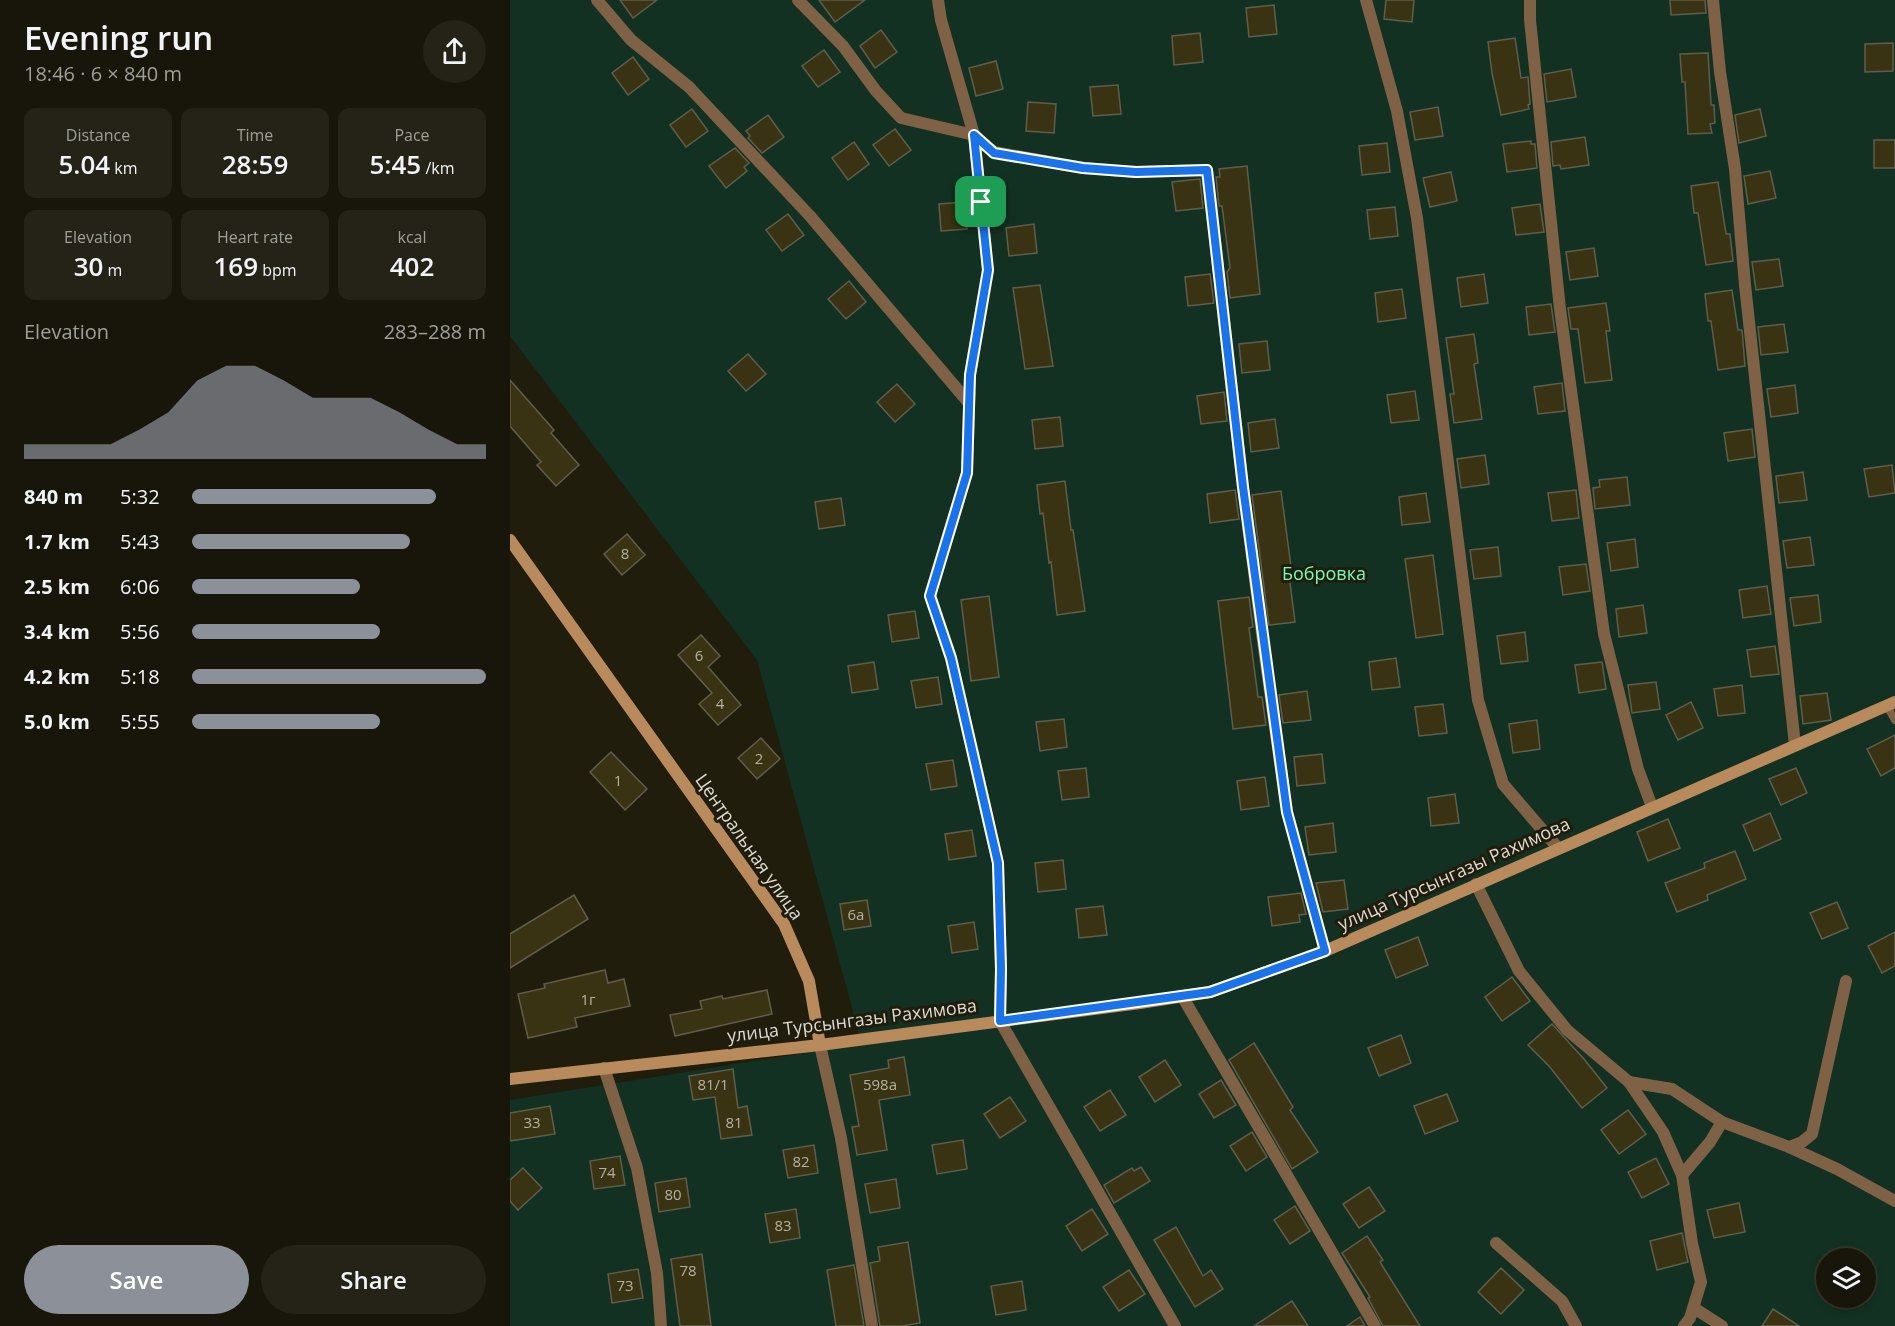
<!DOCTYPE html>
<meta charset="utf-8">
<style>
body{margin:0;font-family:"Open Sans",sans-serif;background:#252318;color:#f1f3f6;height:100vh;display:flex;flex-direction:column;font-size:22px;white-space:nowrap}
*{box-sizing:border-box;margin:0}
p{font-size:20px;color:#9f9f9c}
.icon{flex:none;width:33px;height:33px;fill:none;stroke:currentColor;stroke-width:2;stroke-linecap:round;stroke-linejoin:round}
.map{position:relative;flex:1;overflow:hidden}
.sheet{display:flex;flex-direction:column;background:#18160a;width:510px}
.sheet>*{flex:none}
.buttons{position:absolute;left:1306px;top:1248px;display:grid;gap:12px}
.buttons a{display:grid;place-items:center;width:60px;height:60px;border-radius:50%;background:#18160a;box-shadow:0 3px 9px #0003,0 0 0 2px #36352b;font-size:30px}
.pin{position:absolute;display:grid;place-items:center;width:51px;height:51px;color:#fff;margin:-26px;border-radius:12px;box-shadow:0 3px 9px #0006}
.round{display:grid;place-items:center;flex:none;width:63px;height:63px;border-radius:32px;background:#252318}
.summary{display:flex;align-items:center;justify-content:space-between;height:102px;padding:0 24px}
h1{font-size:33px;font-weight:600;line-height:45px}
.metrics{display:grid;grid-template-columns:repeat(3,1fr);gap:9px;height:102px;padding:6px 24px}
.metrics div{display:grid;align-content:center;border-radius:12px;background:#252318;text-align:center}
.metrics b{font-size:26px;font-weight:600}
.metrics small{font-size:16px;font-weight:400}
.metrics p{font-size:16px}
.chart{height:168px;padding:12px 24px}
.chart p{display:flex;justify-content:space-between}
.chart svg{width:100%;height:108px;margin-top:6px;fill:#8c9099;opacity:.7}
.primary-button{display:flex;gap:12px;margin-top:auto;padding:12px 24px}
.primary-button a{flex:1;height:69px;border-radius:36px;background:#8c9099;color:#fff;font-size:24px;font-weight:600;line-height:69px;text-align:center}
.primary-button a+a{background:#252318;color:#f1f3f6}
ul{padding:0 24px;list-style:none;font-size:20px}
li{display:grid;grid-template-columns:96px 72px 1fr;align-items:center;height:45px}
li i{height:15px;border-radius:8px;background:#8c9099}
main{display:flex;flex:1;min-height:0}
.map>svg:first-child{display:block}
</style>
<main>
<section class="sheet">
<div class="summary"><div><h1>Evening run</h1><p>18:46 · 6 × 840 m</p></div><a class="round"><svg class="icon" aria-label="share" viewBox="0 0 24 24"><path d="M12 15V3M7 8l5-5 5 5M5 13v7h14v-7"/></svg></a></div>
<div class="metrics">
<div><p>Distance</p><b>5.04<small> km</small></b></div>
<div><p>Time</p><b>28:59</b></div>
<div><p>Pace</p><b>5:45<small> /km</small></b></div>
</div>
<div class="metrics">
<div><p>Elevation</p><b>30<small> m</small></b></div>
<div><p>Heart rate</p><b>169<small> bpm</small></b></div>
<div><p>kcal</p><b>402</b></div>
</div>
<div class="chart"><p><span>Elevation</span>283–288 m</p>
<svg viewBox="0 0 160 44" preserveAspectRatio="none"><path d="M0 44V38L10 38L20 38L30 38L40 32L50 25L60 12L70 6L80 6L90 12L100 19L110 19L120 19L130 25L140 32L150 38L160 38V44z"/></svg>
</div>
<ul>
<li><b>840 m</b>5:32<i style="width:83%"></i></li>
<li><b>1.7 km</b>5:43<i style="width:74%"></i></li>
<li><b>2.5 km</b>6:06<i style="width:57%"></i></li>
<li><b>3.4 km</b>5:56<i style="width:64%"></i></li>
<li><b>4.2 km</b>5:18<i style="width:100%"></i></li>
<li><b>5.0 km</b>5:55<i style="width:64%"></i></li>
</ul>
<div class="primary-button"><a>Save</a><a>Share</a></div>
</section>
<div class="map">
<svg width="1385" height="1326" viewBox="0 0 1385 1326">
<rect width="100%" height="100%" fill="#201d0d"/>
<path fill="#133122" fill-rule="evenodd" d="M0 0H1385V1326H0V1100L352 1044 247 660 0 336ZM1317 1258H1356V1298H1317Z"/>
<g fill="#393313" stroke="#605d4b" stroke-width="1.5">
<polygon points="110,0 147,0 123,18"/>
<polygon points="309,0 355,0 325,22"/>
<polygon points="876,0 904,0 902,22 874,19"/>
<polygon points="1160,0 1195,0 1196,13 1161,15"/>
<polygon points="764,5 767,34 739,37 736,8"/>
<polygon points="371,30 387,52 365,68 350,46"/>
<polygon points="690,33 693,62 664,65 662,36"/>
<polygon points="1005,38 1011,78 1018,77 1020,104 1018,105 1019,109 991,115 982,73 978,42"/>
<polygon points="1383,43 1383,71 1355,72 1355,44"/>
<polygon points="314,50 330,72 308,87 292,66"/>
<polygon points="1198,53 1201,105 1204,105 1205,123 1200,124 1202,133 1178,134 1175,82 1172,82 1170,54"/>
<polygon points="123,57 139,79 118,95 102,73"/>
<polygon points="486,61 493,89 466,96 459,68"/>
<polygon points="1061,69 1066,97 1037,102 1034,74"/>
<polygon points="608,85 611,114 583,116 580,87"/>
<polygon points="518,102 546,104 544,133 516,131"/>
<polygon points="928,107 933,136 905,140 900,112"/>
<polygon points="182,109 198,131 176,147 160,125"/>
<polygon points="1250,109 1256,136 1229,143 1225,115"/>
<polygon points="258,115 274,137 252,153 238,138 240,136 236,131"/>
<polygon points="385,129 401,150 379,166 363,145"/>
<polygon points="1075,137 1079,165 1051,169 1050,165 1043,166 1041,142"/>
<rect x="1364" y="140" width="21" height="28"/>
<polygon points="1021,141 1021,144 1025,144 1027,168 997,172 993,144"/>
<polygon points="344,142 359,164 338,180 322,158"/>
<polygon points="877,143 880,172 852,175 849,146"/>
<polygon points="225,148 239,163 234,167 237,171 216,188 199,166"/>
<polygon points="737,166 750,294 720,298 717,272 720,268 712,206 709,206 706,177 710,177 709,169"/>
<polygon points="1260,171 1266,198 1238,204 1234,176"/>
<polygon points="941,172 947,201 920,207 913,178"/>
<polygon points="690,179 693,208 666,211 662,182"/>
<polygon points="1208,182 1216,234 1220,234 1223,261 1196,265 1188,213 1184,213 1181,186"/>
<polygon points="455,202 457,229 431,231 429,204"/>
<polygon points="1030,204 1034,232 1006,235 1002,208"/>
<polygon points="885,207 888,236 860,239 857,210"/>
<polygon points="278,214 294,235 272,251 256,230"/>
<polygon points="524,224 527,253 499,256 496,228"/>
<polygon points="1084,248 1088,276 1060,280 1056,252"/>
<polygon points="1269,259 1273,286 1246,290 1242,262"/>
<polygon points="700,274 704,303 678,306 675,277"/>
<polygon points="974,274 978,303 951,307 947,278"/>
<polygon points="339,281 356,302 336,319 318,299"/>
<polygon points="530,285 543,366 515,369 503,288"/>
<polygon points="892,289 896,318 868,322 865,293"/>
<polygon points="1222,290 1228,330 1232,330 1235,366 1208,370 1201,321 1198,321 1195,294"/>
<polygon points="1096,303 1100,331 1096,331 1102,380 1075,383 1068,329 1061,329 1058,308"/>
<polygon points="1041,304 1045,332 1019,335 1016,307"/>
<polygon points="1274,324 1278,352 1251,355 1248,327"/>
<polygon points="964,334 968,363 964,364 972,419 944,423 940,394 944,394 936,338"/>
<polygon points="757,341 760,370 732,373 729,344"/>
<polygon points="238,354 256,374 236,391 218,371"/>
<polygon points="0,380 44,430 41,433 69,465 46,486 27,465 31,462 0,426"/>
<polygon points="1052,383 1055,411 1028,414 1024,387"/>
<polygon points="387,384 405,404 385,422 367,402"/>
<polygon points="1285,385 1288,413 1261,417 1257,389"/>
<polygon points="905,391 909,420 881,423 877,395"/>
<polygon points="714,392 717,421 691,424 687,396"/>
<polygon points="550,417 553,446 525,449 522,420"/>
<polygon points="765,419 769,448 741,452 738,423"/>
<polygon points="1242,429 1245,457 1218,461 1214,433"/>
<polygon points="975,455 979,484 951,488 947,459"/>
<polygon points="1382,465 1385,493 1359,497 1354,469"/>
<polygon points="1293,472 1297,500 1269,503 1266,476"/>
<polygon points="1117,477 1120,505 1085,509 1083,488 1090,487 1089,480"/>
<polygon points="555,481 561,530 563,530 575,611 547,615 541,562 539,563 533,513 530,514 527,485"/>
<polygon points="725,490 729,519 700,523 697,494"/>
<polygon points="1066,490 1069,518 1042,521 1038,493"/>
<polygon points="771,491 782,574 779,575 785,622 759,625 742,495"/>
<polygon points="916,493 920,522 892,525 889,497"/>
<polygon points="331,498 335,525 309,529 305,502"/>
<polygon points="117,534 135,555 112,575 94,554"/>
<polygon points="1300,537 1304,565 1277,568 1273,541"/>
<polygon points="1125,539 1128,567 1101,571 1097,543"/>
<polygon points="988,547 991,576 964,579 960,550"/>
<polygon points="923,555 933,634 906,638 895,559"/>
<polygon points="1076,564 1080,591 1053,595 1049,567"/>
<polygon points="1257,586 1261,614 1233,618 1229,590"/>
<polygon points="1308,595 1311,622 1284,626 1280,598"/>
<polygon points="479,596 489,677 461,681 451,600"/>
<polygon points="739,597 743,627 739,628 748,697 752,697 756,725 723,729 708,601"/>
<polygon points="1133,605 1137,633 1109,637 1106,609"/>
<polygon points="405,611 409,638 382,642 378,615"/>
<polygon points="1015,632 1018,661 991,664 987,636"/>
<polygon points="191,635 210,656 198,667 231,705 208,725 189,704 202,693 168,655"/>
<polygon points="1265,646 1269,674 1241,677 1237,650"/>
<polygon points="886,658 890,687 862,690 859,662"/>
<polygon points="364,662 368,689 342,693 338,666"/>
<polygon points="1092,662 1096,689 1069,693 1065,665"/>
<polygon points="428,677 432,704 406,708 401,681"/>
<polygon points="1146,682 1150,709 1122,713 1118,685"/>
<polygon points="1232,685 1235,713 1208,716 1204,689"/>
<polygon points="797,691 801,720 773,723 769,695"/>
<polygon points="1317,693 1321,720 1293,724 1290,696"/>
<polygon points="1181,702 1193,728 1168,740 1156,715"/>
<polygon points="933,704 937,733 909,736 905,707"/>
<polygon points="554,719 557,747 530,751 526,722"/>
<polygon points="1027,720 1030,749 1003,753 999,724"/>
<polygon points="1385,735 1385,768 1371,776 1357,749"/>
<polygon points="251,738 270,759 247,779 228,758"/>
<polygon points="101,752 137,789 115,810 80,772"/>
<polygon points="812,754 815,783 787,786 784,757"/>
<polygon points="443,760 447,786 421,790 416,764"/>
<polygon points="576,768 579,797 552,800 548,771"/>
<polygon points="1286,768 1297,793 1271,805 1259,779"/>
<polygon points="755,777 759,806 731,810 727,781"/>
<polygon points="945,794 949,823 921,826 918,798"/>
<polygon points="1260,813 1271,839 1244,851 1233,825"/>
<polygon points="1158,819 1170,848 1138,861 1127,832"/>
<polygon points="823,823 826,852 799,855 795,827"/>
<polygon points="462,830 466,856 439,860 435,834"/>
<polygon points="1225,851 1236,879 1197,895 1198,900 1167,912 1155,883 1195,868 1194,863"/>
<polygon points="553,860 556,889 528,892 525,863"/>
<polygon points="834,880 838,909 813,912 806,883"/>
<polygon points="791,893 796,914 789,915 790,922 762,926 758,897"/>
<polygon points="64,895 78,919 0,968 0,934"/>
<polygon points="357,900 361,926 334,930 330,904"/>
<polygon points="1327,902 1338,928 1312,939 1300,913"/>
<polygon points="593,906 597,935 569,938 566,909"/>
<polygon points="464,922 468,949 442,953 438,926"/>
<polygon points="1385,932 1385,966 1372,973 1358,946"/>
<polygon points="908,937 918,965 886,978 875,950"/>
<polygon points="95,970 98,983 114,979 120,1006 65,1018 67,1027 18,1038 8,994 35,988 34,984"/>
<polygon points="1002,977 1020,1001 992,1021 975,997"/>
<polygon points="257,990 262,1014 165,1036 160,1015 192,1009 190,1001 212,996 213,999"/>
<polygon points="1042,1024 1074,1059 1097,1088 1072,1108 1039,1066 1018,1045"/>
<polygon points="891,1035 901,1063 869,1076 858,1048"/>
<polygon points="744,1043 783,1107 780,1110 808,1152 782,1169 719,1060"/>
<polygon points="394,1057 400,1095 369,1100 377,1150 347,1155 342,1127 349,1126 340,1075 379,1068 378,1060"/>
<polygon points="655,1060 671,1085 645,1102 629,1077"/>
<polygon points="223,1069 228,1108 237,1106 242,1135 211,1139 205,1097 183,1100 179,1076"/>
<polygon points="711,1080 726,1105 704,1118 689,1094"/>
<polygon points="600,1090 616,1115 590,1131 574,1107"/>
<polygon points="937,1094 948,1121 915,1134 904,1106"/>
<polygon points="500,1097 516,1121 490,1138 474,1114"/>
<polygon points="40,1106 45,1134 0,1141 0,1113"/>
<polygon points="1118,1110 1136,1134 1109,1154 1091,1130"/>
<polygon points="742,1132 757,1157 736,1171 720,1146"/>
<polygon points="453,1140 457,1169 427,1174 422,1145"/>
<polygon points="304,1145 308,1173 278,1178 273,1150"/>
<polygon points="110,1156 115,1185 84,1189 80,1161"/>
<polygon points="1146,1158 1159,1184 1132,1198 1118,1172"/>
<polygon points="631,1167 640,1181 604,1203 594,1185 622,1168 624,1171"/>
<polygon points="13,1168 32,1188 8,1210 0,1201 0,1180"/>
<polygon points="176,1178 180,1207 149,1212 145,1183"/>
<polygon points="386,1179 390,1208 360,1213 355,1184"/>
<polygon points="859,1187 875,1211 849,1228 833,1204"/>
<polygon points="1229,1203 1235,1232 1204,1238 1197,1210"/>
<polygon points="785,1206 800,1231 780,1244 764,1220"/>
<polygon points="286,1209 290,1238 260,1243 255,1214"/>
<polygon points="582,1209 598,1234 572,1251 556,1226"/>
<polygon points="666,1227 693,1276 701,1270 713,1289 685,1307 644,1240"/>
<polygon points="1172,1233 1178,1262 1147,1270 1140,1241"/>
<polygon points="857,1236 873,1260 870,1262 910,1326 873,1326 858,1298 860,1297 832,1253"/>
<polygon points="398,1242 410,1323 392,1326 370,1326 360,1263 370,1261 368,1247"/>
<polygon points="192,1254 201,1326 170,1326 161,1259"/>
<polygon points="344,1265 354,1326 326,1326 317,1270"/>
<polygon points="991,1268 1014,1290 991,1314 968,1292"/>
<polygon points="128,1269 133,1298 102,1303 98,1274"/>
<polygon points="619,1270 635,1294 609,1311 593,1287"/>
<polygon points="512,1281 516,1310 486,1315 481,1286"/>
<polygon points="782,1301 798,1326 744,1326"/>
<polygon points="1263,1309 1289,1326 1252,1326"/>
<polygon points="850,1317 855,1326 837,1326"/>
</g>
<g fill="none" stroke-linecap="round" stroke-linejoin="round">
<polyline stroke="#7f6246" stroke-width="8" points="1377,706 1385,720"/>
<g stroke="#7f6246" stroke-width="12">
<polyline points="87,0 121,40 179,87 300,216 459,403"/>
<polyline points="288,0 333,46 366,91 391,118 464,135 484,152 573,168 626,172 697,170 733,487 754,649 777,812 815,951"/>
<polyline points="428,0 431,20 464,135 478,270 460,375 457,473 420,595 441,658 488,863 491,969 490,1021 665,1326"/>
<polyline points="856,0 887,111 907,218 968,700 993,784 1048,848"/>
<polyline points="1020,0 1020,20 1050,309 1094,634 1128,769 1142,807"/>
<polyline points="1203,0 1210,72 1225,169 1235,285 1285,745"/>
<polyline points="966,884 1009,971 1057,1030 1119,1082 1153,1132 1172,1175 1182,1243 1191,1282 1180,1318 1174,1326"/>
<polyline points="672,996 865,1326"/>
<polyline points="310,1045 331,1138 362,1326"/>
<polyline points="94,1068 127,1168 147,1273 151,1326"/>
<polyline points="1119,1082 1162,1089 1212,1122 1279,1147 1292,1142 1302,1134 1336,981"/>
<polyline points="1279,1147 1327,1169 1385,1201"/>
<polyline points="1172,1175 1200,1142 1212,1122"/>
<polyline points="986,1243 1052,1301 1066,1326"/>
<polyline points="1184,1308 1212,1326"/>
</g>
<g stroke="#b98a5b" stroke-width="12">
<polyline points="0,540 274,924 299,981 310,1045"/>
<polyline points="0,1079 310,1045 630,1003 700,992 815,951 1385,702"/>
</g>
</g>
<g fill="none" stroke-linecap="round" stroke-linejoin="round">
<defs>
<polygon id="route" points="464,135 484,153 573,168 626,172 697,170 733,487 777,812 815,951 700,992 490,1021 491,969 488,863 441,658 420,596 457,473 460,375 478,270"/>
</defs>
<use href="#route" stroke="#fff" stroke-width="12"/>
<use href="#route" stroke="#1a73e8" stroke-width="8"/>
</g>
<g text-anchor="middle" stroke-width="6" stroke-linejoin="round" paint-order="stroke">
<g font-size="15" fill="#b5b2a2">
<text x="115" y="559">8</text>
<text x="189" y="661">6</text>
<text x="210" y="709">4</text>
<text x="249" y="764">2</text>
<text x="108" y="786">1</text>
<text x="346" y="920">6а</text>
<text x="78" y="1005">1г</text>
<text x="203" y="1090">81/1</text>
<text x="370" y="1090">598а</text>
<text x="22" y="1128">33</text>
<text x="224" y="1128">81</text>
<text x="291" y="1167">82</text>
<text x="97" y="1178">74</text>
<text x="163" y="1200">80</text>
<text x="273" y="1231">83</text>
<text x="178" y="1276">78</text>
<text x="115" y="1291">73</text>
</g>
<g font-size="18" fill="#74febb" stroke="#201d0d">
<text x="814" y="580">Бобровка</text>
</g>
<g font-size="18" fill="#dedcd2" stroke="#201d0d">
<text transform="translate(239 847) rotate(55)" y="6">Центральная улица</text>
<text transform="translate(944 874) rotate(-24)" y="6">улица Турсынгазы Рахимова</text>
<text transform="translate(342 1021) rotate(-7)" y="6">улица Турсынгазы Рахимова</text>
</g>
</g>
</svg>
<div class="buttons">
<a><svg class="icon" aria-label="layers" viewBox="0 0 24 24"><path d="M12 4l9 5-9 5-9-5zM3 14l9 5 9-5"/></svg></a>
</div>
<div class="pin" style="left:471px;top:202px;background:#1e9e55"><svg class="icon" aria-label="arrive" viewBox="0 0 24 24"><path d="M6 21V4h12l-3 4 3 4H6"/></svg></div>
</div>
</main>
